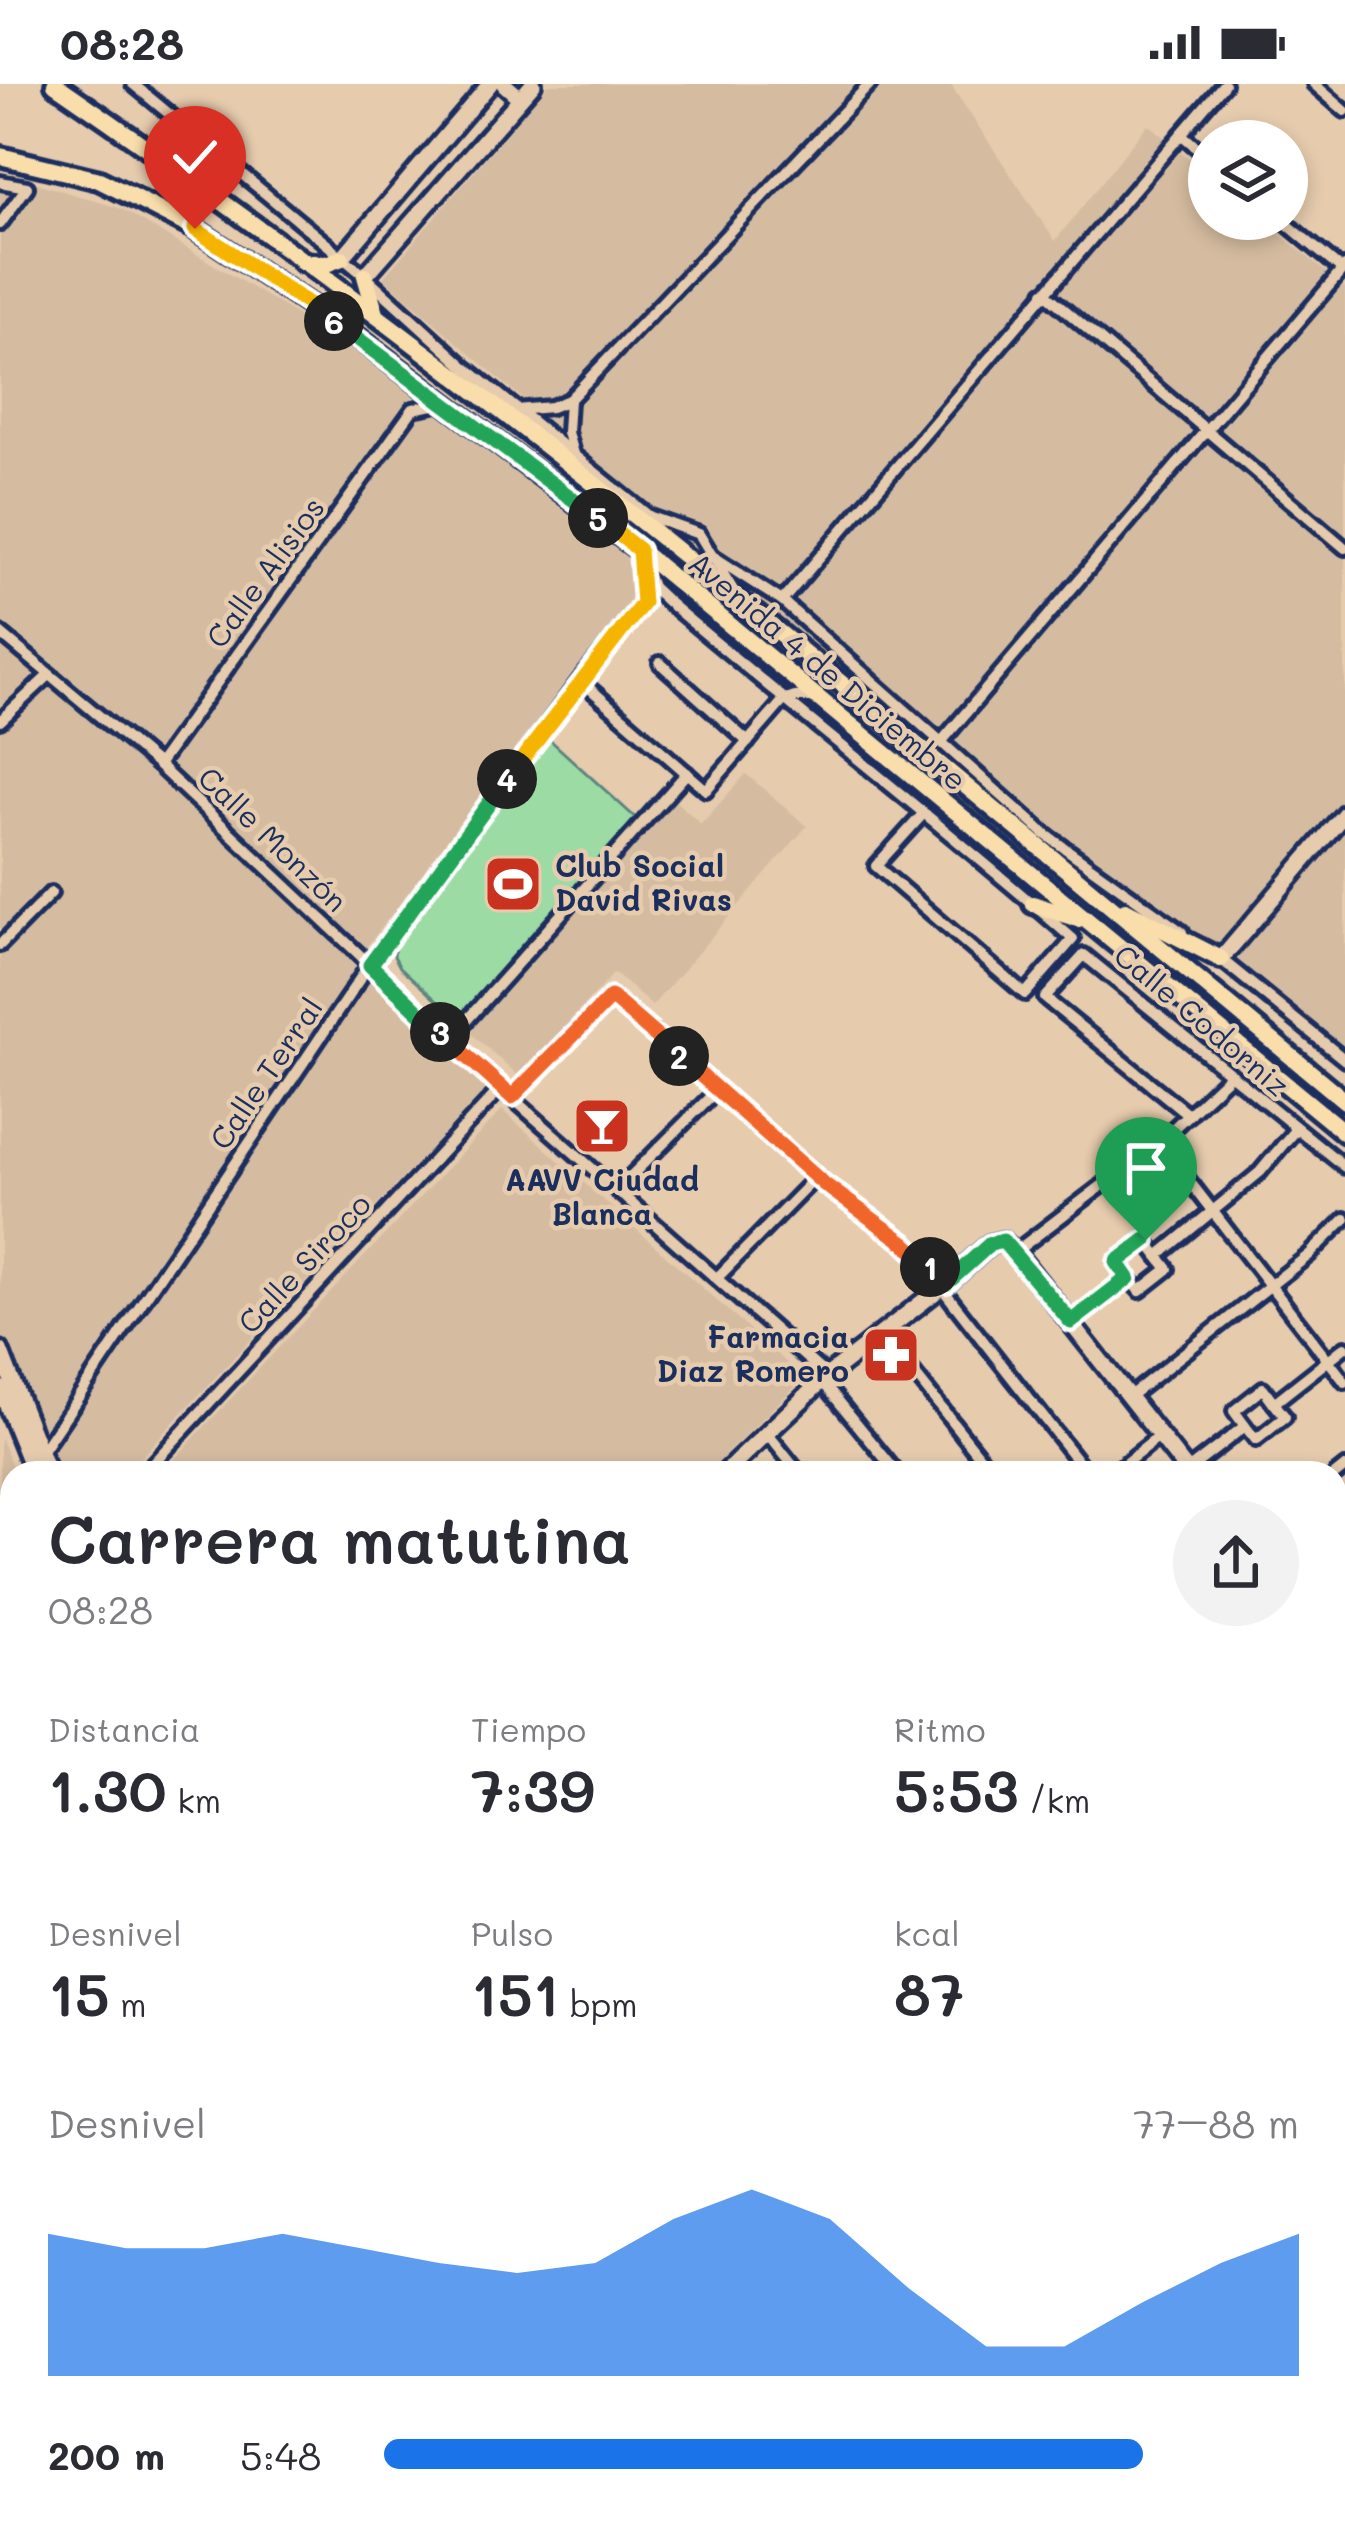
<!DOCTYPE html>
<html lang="es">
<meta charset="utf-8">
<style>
body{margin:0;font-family:Mali,sans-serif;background:#f2f2f3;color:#2b2b33;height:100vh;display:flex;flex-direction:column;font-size:45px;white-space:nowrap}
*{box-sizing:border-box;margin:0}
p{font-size:39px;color:#7c7c81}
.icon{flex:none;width:66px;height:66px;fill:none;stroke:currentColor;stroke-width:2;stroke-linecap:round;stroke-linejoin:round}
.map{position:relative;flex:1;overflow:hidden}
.details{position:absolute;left:0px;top:1377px;width:1347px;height:1065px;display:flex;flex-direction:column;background:#fff;border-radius:36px 36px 0 0;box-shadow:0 6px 18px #0003}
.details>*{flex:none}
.buttons{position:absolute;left:1188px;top:36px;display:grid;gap:24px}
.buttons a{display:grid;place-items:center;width:120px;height:120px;border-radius:50%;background:#fff;box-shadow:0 6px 18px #0003;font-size:60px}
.pin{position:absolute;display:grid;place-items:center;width:102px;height:102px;color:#fff;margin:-123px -51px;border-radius:50% 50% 50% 0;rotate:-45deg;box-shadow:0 0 12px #0007}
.pin .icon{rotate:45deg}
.km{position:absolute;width:60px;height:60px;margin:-30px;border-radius:50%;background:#222;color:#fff;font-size:33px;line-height:60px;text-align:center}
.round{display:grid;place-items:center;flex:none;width:126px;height:126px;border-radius:63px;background:#f2f2f3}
.summary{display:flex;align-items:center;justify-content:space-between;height:204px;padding:0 48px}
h1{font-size:66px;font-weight:600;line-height:90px}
.stats{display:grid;grid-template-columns:repeat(3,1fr);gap:18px;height:204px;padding:12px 48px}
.stats div{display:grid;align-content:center}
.stats b{font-size:60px;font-weight:600}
.stats small{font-size:33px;font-weight:400}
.stats p{font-size:33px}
.chart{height:336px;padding:24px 48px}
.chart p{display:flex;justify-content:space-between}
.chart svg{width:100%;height:216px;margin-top:12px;fill:#1a73e8;opacity:.7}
ul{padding:0 48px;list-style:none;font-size:39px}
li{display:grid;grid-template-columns:192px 144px 1fr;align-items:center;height:90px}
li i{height:30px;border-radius:15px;background:#1a73e8}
.status{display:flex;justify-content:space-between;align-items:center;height:84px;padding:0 60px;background:#fff;direction:ltr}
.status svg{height:33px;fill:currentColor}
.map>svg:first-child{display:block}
</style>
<div class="status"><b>08:28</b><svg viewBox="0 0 49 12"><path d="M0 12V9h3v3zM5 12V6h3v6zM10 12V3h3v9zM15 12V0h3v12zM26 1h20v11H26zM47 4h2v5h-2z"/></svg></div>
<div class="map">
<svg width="1345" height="2441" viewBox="0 0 1345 2441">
<rect width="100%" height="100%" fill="#e6cbad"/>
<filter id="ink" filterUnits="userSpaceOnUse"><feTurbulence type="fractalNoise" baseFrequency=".00833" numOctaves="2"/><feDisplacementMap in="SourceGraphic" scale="24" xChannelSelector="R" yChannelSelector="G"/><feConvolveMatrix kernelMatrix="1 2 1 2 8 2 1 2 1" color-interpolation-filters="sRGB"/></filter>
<g filter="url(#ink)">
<g fill="#d5bca0">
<polygon points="549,0 950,0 1055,157 1148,40 1209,91 1209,135 1262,135 1345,204 1345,967 770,529 383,194"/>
<polygon points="0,88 122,125 340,257 633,474 639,495 635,518 354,879 488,1003 126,1389 56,1389 0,1249"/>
<polygon points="746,690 807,742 652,922 614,889 519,992 466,945 673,715 701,740"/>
<polygon points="502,1026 804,1294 707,1389 161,1389"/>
<polygon points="0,1353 15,1389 12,1389 12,1602 0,1607"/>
<polygon points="12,2307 12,2412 0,2405 0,2329"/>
<polygon points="43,2430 138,2430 132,2441 62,2441"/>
</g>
<polygon fill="#9cdba4" stroke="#5c8581" stroke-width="3" points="549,655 640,738 460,938 400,883 394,872 395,862"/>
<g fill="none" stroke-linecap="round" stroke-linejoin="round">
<defs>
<g id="street">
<polyline points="133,0 365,192 465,283 650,433"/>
<polyline points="1314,0 1345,27"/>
<polyline points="1181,50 1209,74"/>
<polyline points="0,98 27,103 0,140"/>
<polyline points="1281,135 1342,186"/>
<polyline points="1044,208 1345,464"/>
<polyline points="569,316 870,0"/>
<polyline points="516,326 551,323 569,316 567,348 573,370"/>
<polyline points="648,432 699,450 733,506"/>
<path d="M640 469 652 503 668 518C802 632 941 739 1073 855L1025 910 876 782 923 730"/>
<polyline points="714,473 782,517 1045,750 1182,848"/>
<polyline points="782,517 1224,0"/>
<polyline points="0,549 158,681 501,1004 827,1292"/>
<polyline points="660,579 748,658"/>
<polyline points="580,596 706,706 783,617 795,613 815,613"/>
<polyline points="0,637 48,592"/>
<polyline points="942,657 1345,183"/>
<polyline points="158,681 413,325 443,319"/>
<polyline points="0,861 51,809"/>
<polyline points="1217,872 1345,976"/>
<polyline points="449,956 687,689"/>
<polyline points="511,1014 611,912 823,1100 905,1159 947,1199"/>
<polyline points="1189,1031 1045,914 1084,871 1345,1083"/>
<polyline points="1159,1058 1345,1298"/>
<polyline points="617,1106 717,1006"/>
<polyline points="1015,1168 1159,1058 1230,991"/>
<polyline points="717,1194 816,1093"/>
<polyline points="1128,1194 1117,1178 1146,1156 1158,1172 1260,1088 1295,1046"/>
<polyline points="941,1203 1087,1389"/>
<polyline points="1071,1238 1128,1194 1140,1207 1168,1185 1158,1172"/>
<polyline points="882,1249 993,1389"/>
<polyline points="822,1297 897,1389"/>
<polyline points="1130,1312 1309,1171 1345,1135"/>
<polyline points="1245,1342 1234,1327 1263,1304 1274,1319 1345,1263"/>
<polyline points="767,1349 799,1389"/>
<polyline points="38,1373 369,881 580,596 643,519"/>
<polyline points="144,1389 501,1004"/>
<polyline points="1113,1389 1160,1352"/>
<polyline points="1184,1389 1245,1342 1256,1356 1285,1333 1274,1319"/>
<polyline points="1335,1391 1345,1383"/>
<polyline points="1335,1510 1345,1502"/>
<polyline points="0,1628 12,1623"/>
<polyline points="0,1777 12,1771"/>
<polyline points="1335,1790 1345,1805"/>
<polyline points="0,1812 12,1807"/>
<polyline points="0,1822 12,1848"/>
<polyline points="1335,1905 1345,1922"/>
<polyline points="0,2134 8,2139 0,2153"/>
<polyline points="1335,2227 1345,2223"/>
<polyline points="0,2265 12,2244"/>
<polyline points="1335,2305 1345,2308"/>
<polyline points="1335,2380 1345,2349"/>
<polyline points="712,2430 720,2441"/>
<polyline points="753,2430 786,2441"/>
<polyline points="911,2430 943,2441"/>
<polyline points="1202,2430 1238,2441"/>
<polyline points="135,2441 141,2430"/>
<polyline points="184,2441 191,2430"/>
<polyline points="299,2441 396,2430"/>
<polyline points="465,2441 481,2430"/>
<polyline points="844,2441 848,2430"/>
<polyline points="977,2441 981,2430"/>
<polyline points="1316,2441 1319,2430"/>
</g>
<g id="secondary">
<polyline points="504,0 520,14"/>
<polyline points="342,174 490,0"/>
<polyline points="365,192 533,0"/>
<polyline points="1221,875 1345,729"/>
<polyline points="0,1266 48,1389"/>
<polyline points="0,1304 34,1389"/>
<polyline points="725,1389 827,1292 947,1199 990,1160 1003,1157 1015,1168 1189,1389"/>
<polyline points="1335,1575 1345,1588"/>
<polyline points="1335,1974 1345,1962"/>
<polyline points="398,2430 403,2441"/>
<polyline points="1082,2441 1085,2430"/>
</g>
<g id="primary">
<path d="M55 0C508 310 923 668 1345 1017"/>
<polyline points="0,72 99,96 133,113 195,145 352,249 639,466 1345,1049"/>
<polyline points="302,178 326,180 342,174"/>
<polyline points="365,192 376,230"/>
<polyline points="1033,820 1078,835"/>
<polyline points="1125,826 1221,875"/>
<polyline points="0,1969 12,1962"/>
<polyline points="0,1985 12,1977"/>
</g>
</defs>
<use href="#street" stroke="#1b2f5e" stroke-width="20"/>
<use href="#secondary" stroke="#1b2f5e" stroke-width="24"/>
<use href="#primary" stroke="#1b2f5e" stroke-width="26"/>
<use href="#street" stroke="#e6cbad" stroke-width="10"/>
<use href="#secondary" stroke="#e6cbad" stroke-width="15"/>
<use href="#primary" stroke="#f9deab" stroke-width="16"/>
</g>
</g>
<g fill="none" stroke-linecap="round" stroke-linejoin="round" filter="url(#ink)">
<defs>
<polyline id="split-1" points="930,1183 947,1199 990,1160 1003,1157 1071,1238 1128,1194 1117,1178 1146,1156"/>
<polyline id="split-2" points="679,972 824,1100 905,1159 930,1183"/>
<polyline id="split-3" points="440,948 512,1013 611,913 679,972"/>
<polyline id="split-4" points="440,948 370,881 507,695"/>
<polyline id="split-5" points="507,695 643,519 639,466 598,434"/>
<polyline id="split-6" points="334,237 598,434"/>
<polyline id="split-7" points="195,145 334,237"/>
</defs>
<use href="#split-1" stroke="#fff" stroke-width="24"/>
<use href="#split-2" stroke="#fff" stroke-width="24"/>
<use href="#split-3" stroke="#fff" stroke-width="24"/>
<use href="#split-4" stroke="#fff" stroke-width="24"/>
<use href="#split-5" stroke="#fff" stroke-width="24"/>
<use href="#split-6" stroke="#fff" stroke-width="24"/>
<use href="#split-7" stroke="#fff" stroke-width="24"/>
<use href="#split-1" stroke="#22a559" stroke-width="15"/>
<use href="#split-2" stroke="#f0652b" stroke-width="15"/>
<use href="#split-3" stroke="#f0652b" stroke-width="15"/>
<use href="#split-4" stroke="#22a559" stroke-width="15"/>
<use href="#split-5" stroke="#f5b400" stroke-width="15"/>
<use href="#split-6" stroke="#22a559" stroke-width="15"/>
<use href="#split-7" stroke="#f5b400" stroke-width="15"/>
</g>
<defs>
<symbol id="stadium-square" viewBox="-11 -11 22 22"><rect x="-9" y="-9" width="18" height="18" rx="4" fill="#c8321e" stroke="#e6cbad"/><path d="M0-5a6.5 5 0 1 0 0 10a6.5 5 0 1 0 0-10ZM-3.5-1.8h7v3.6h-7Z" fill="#fff"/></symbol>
<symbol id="bar-square" viewBox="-11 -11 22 22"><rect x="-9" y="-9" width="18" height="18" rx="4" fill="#c8321e" stroke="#e6cbad"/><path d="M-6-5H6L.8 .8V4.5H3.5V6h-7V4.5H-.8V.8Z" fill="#fff"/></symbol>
<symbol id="pharmacy-square" viewBox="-11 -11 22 22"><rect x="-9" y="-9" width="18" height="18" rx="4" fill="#c8321e" stroke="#e6cbad"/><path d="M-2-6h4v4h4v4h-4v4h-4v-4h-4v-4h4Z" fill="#fff"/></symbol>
</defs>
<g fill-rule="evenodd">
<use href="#stadium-square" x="480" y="767" width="66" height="66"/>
<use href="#bar-square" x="569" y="1009" width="66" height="66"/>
<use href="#pharmacy-square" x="858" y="1238" width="66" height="66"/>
</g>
<g text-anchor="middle" stroke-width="9" stroke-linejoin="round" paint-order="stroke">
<g font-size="30" fill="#1b2f5e" stroke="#e6cbad">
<text transform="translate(266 489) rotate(-54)" y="10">Calle Alisios</text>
<text transform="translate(827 588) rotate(40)" y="10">Avenida 4 de Diciembre</text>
<text transform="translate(272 756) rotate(44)" y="10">Calle Monzón</text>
<text transform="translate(1201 937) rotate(40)" y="10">Calle Codorniz</text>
<text transform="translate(267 990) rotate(-56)" y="10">Calle Terral</text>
<text transform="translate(305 1180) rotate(-47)" y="10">Calle Siroco</text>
</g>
<g font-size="30" font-weight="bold" fill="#1b2f5e" stroke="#e6cbad" text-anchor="start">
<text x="555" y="793">Club Social<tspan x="555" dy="34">David Rivas</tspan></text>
<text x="602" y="1107" text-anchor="middle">AAVV Ciudad<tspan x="602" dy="34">Blanca</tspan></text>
<text x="849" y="1264" text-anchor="end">Farmacia<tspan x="849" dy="34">Diaz Romero</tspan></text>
</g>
</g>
</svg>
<div class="buttons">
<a><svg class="icon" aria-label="layers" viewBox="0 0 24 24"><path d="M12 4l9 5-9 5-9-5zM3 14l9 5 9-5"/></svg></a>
</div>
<div class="pin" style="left:1146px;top:1156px;background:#1e9e55"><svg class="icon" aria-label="arrive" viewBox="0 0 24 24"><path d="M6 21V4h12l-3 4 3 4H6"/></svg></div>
<div class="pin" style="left:195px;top:145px;background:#d93025"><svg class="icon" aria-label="check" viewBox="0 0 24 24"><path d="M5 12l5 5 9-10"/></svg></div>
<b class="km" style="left:930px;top:1183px">1</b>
<b class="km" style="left:679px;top:972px">2</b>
<b class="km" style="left:440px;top:948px">3</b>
<b class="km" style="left:507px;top:695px">4</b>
<b class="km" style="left:598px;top:434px">5</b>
<b class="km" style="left:334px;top:237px">6</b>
<section class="details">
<div class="summary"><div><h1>Carrera matutina</h1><p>08:28</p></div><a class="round"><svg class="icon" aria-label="share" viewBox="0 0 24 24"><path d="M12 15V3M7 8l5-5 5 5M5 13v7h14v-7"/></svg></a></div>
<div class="stats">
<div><p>Distancia</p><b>1.30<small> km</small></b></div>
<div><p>Tiempo</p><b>7:39</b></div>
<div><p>Ritmo</p><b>5:53<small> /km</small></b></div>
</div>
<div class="stats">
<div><p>Desnivel</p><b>15<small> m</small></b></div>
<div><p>Pulso</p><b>151<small> bpm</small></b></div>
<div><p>kcal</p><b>87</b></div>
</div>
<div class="chart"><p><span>Desnivel</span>77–88 m</p>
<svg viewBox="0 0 160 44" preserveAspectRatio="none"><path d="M0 44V15L10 18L20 18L30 15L40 18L50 21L60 23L70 21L80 12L90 6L100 12L110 26L120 38L130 38L140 29L150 21L160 15V44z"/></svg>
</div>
<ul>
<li><b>200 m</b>5:48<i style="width:83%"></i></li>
</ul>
</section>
</div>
